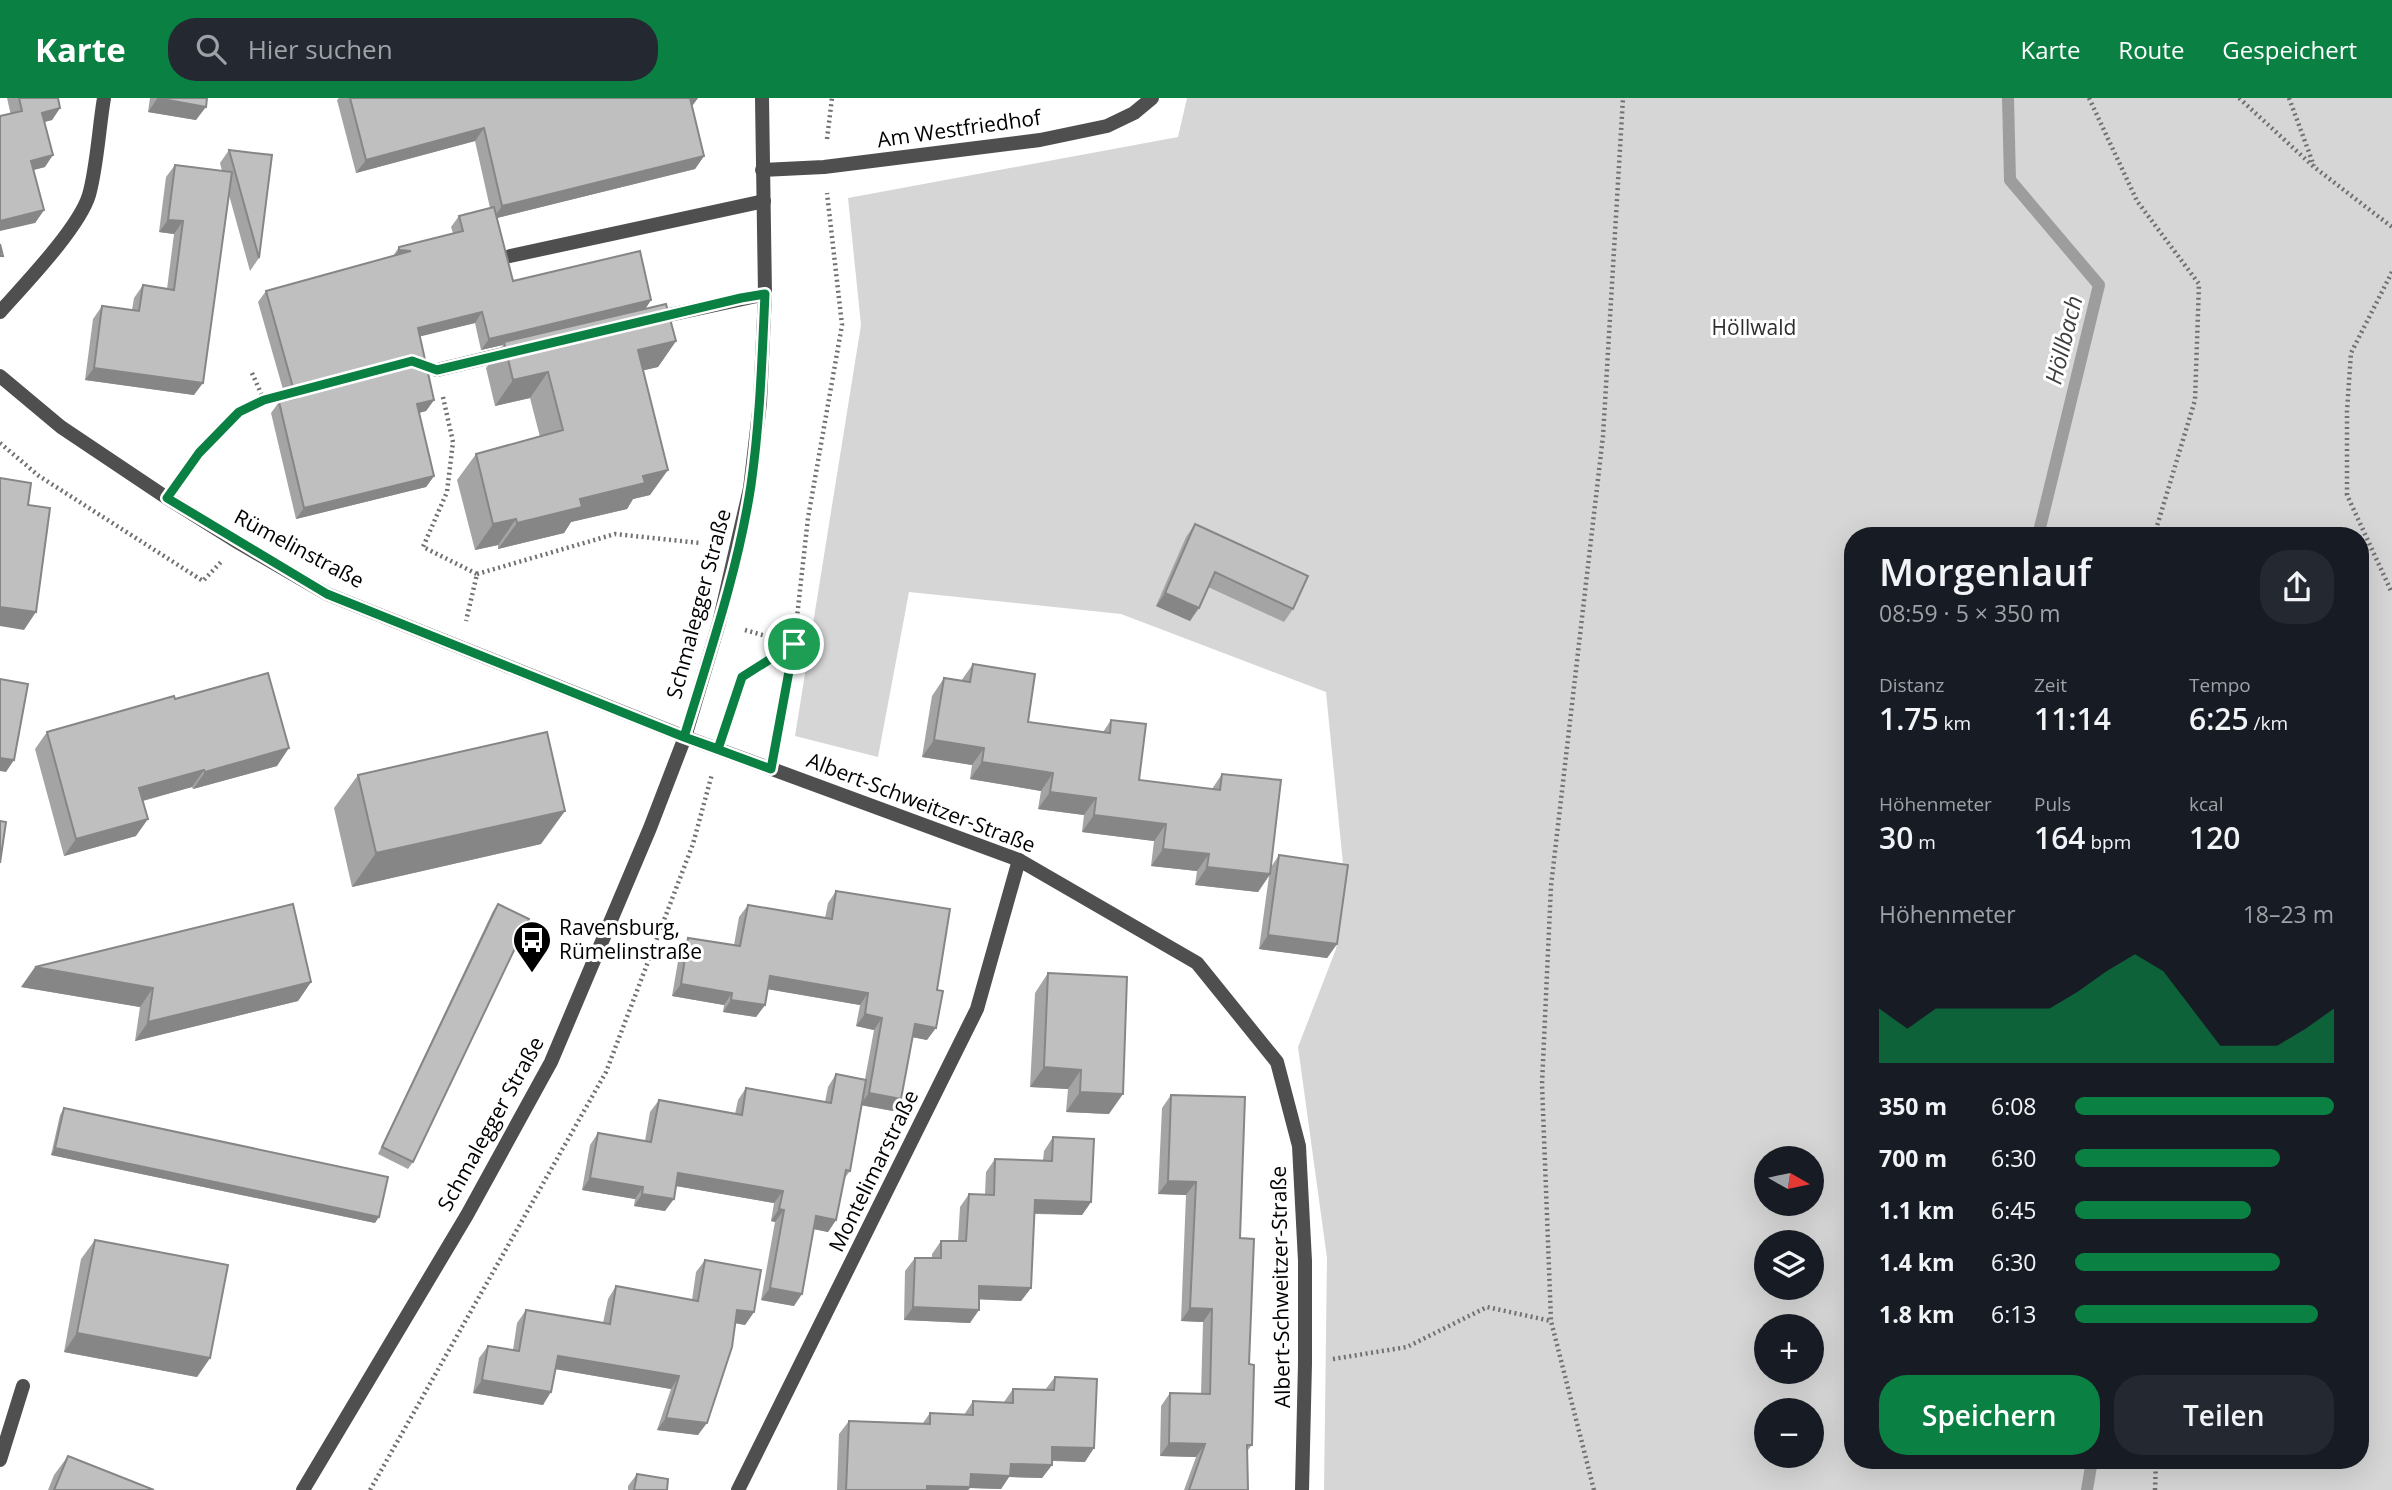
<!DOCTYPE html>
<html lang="de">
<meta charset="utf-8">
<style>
body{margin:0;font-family:"Open Sans",sans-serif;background:#242831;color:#f1f3f6;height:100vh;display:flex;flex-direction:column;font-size:26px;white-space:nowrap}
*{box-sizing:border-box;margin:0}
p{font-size:23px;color:#9ea1a6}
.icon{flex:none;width:38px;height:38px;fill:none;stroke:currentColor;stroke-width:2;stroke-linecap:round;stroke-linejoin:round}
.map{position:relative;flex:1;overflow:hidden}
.details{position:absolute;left:1844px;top:429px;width:525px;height:942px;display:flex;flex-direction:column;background:#171b24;border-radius:28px;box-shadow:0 7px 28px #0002}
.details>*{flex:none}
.needle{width:46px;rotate:99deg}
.controls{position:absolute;left:1754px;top:1048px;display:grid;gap:14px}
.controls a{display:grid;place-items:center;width:70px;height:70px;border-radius:50%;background:#171b24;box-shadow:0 7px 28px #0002;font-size:35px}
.pin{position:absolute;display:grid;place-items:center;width:60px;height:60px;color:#fff;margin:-30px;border:4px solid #fff;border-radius:50%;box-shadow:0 2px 7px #0007}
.round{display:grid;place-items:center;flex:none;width:74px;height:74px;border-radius:28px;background:#242831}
.head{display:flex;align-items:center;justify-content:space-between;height:119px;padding:0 35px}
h1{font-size:38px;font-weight:600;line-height:52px}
.figures{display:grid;grid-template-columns:repeat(3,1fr);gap:10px;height:119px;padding:7px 35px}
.figures div{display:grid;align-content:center}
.figures b{font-size:30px;font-weight:600}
.figures small{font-size:19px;font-weight:400}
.figures p{font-size:19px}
.chart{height:196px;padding:14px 35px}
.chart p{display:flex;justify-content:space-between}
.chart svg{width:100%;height:126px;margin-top:7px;fill:#0b8043;opacity:.7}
.button{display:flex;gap:14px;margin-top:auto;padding:14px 35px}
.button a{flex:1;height:80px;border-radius:28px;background:#0b8043;color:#fff;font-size:28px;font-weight:600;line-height:80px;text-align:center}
.button a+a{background:#242831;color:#f1f3f6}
ul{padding:0 35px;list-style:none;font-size:23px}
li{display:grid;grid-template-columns:112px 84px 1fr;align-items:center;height:52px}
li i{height:18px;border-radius:9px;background:#0b8043}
header{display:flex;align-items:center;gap:42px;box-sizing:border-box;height:98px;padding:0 35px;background:#0b8043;color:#fff}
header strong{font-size:33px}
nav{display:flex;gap:38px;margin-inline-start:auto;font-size:24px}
.search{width:490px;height:63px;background:#242831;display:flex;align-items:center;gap:18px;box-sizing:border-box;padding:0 24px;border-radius:28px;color:#9ea1a6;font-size:26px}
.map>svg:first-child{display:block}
</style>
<header>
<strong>Karte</strong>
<div class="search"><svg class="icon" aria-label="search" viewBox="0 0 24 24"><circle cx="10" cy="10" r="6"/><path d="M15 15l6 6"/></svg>Hier suchen</div>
<nav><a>Karte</a><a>Route</a><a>Gespeichert</a></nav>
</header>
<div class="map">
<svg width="2392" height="1392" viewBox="0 0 2392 1392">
<rect width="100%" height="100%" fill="#fff"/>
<path fill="#d6d6d6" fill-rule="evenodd" d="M1187 0H2392V1392H1324L1327 1160 1298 949 1336 851 1345 786 1326 594 1121 516 909 494 878 659 795 638 861 227 848 100 1178 39ZM1853 438H2361V1362H1853ZM1766 1060H1811V1106H1766ZM1766 1144H1811V1190H1766ZM1766 1228H1811V1274H1766ZM1766 1312H1811V1358H1766Z"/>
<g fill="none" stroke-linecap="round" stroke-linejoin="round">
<g stroke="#9d9d9d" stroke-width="12">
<polyline points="2008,0 2010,82 2099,187 2038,438"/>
<polyline points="2087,1392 2092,1362"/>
</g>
<g stroke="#717171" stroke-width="4.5" stroke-dasharray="2 3.5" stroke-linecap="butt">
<polyline points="2089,0 2137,103 2199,186 2195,302 2154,438"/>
<polyline points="2239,0 2314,69 2392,129"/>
<polyline points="2289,0 2314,68"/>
<polyline points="827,41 832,0"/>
<polyline points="2392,174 2351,255 2347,313 2347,397 2392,495"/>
<polyline points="252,275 264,302"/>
<polyline points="443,299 453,344 447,394 423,449 477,476 466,523"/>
<polyline points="0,345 39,378 203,483 221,464"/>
<path d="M182 379C196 359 221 326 241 313 255 304 271 300 287 296"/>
<polyline points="477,476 615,436 700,445"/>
<polyline points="745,532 794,546 776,646"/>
<polyline points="726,627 742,579 794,546 808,420 842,227 827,95"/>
<polyline points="1333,1261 1407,1249 1487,1209 1551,1223"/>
<polyline points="370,1392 606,974 693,746 712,676"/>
<polyline points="1594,1392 1551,1223 1542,986 1551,788 1603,338 1623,0"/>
<polyline points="2155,1392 2156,1362"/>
</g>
<g stroke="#4f4f4f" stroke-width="14">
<polyline points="762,72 824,69 1040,42 1107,28 1134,15 1152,0"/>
<polyline points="510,158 764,103"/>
<polyline points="651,221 765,196"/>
<polyline points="437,272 512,254"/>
<polyline points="0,1362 23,1288"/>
</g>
<g stroke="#4f4f4f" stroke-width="14">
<path d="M0 214C24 187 79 130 89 97 97 69 99 29 104 0"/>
<polyline points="0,278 61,329 167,400 239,445 327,496 685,639 1019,762 1197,865 1277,964 1299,1048 1305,1163 1305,1265 1302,1392"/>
<polyline points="738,1392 977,911 1019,762"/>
</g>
<polyline stroke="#4f4f4f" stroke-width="14" points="303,1392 467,1117 551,964 650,730 685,639 719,525 750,390 760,305 765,196 762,0"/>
</g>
<g fill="#a4a4a4">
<polygon points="7,0 58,0 60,10 52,22 44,24 45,69 33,72 44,112 35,125"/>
<polygon points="150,0 207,0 196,22 148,14"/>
<polygon points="339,0 698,0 692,7 704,58 695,71 497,120 513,183 651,202 645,211 676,243 658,269 643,272 650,397 633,401 627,411 571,424 564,435 498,451 498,447 475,452 457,382 476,356 540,339 530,300 495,308 486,270 503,247 481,252 475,225 420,238 434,302 426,313 419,315 434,378 426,389 296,421 271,315 279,304 286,302 258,204 266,193 393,158 399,149 453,135 451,129 459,118 490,110 475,43 356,75 337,2"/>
<polygon points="229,52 259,160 250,173 229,97 194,297 85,282 93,221 102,208 132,212 134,200 143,187 167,191 174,136 159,134 166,79 175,67 222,73 220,65"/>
<polygon points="1195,426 1293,511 1284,524 1208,489 1190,523 1156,508 1186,439"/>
<polygon points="973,566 1028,624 1103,634 1111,622 1139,682 1212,691 1222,676 1271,769 1279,757 1337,846 1327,860 1259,851 1269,778 1258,794 1195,787 1197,773 1151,768 1154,743 1082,734 1084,717 1038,711 1041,693 970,681 972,667 922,659 932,598 944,580 961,583"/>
<polygon points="175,601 277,668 193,691 192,689 143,703 136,738 64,758 35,651 47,634"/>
<polygon points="358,677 541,746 352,789 334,710"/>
<polygon points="836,793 927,942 913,939 893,1013 861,1007 850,1073 844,1081 836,1122 828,1134 814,1131 794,1208 761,1202 775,1124 771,1123 774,1105 676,1088 665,1113 634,1108 635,1101 582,1092 590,1047 598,1035 645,1043 650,1014 659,1002 735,1016 738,1002 746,990 825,1004 828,989 836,976 865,981 874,932 856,928 860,907 768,891 765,907 756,919 723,914 724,907 672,898 680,852 688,840 734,847 739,819 748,807 825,820 828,805"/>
<polygon points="498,806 413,1064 408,1071 378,1056 493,813"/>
<polygon points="1048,875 1109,1016 1066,1014 1068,991 1030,989 1035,895"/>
<polygon points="311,884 298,903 135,943 140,909 21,889"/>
<polygon points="1171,997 1240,1140 1249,1266 1252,1347 1247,1353 1248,1392 1184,1392 1196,1359 1160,1358 1161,1308 1170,1295 1201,1296 1203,1224 1181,1223 1186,1097 1158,1096 1162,1010"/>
<polygon points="64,1010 375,1125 51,1057 60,1017"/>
<polygon points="1053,1039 1091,1104 1082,1117 1034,1116 1031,1190 1021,1203 979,1201 970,1225 904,1222 905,1173 915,1160 932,1160 932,1156 941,1143 958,1143 960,1109 969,1096 985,1096 986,1074 995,1061 1043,1062 1044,1053"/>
<polygon points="95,1142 210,1260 197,1279 64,1254 81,1161"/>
<polygon points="705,1162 754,1214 745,1227 735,1225 698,1337 657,1332 671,1291 555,1271 543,1307 473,1295 479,1260 488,1248 513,1252 517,1225 526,1212 603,1225 608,1201 616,1188 692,1202 696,1174"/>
<polygon points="1055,1279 1085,1364 1052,1363 1052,1367 1042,1380 1009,1379 1001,1391 970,1390 968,1392 837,1392 839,1336 849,1323 923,1325 930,1315 964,1317 973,1303 1004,1304 1013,1291 1045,1292"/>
<polygon points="68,1358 154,1392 48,1392 54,1377"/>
<polygon points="637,1376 667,1392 628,1392 628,1388"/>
</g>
<g fill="#868686">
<polygon points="687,0 698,0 693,7 680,10"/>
<polygon points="157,1 206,9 196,22 148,14"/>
<polygon points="60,10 52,22 33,27 42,15"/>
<polygon points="484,30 475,43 356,75 366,62"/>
<polygon points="53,57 45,69 22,75 31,63"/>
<polygon points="704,58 695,71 493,121 502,108"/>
<polygon points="44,112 35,125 0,133 0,123"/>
<polygon points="168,122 183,123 174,136 159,134"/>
<polygon points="399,152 411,153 391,163"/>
<polygon points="651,202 644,213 504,244 503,247 481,252 489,241"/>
<polygon points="482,214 475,225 410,241 418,230"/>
<polygon points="676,243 658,269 620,278 638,252"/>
<polygon points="94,270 203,285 194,297 85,282"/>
<polygon points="548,274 530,300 495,308 513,282"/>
<polygon points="434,302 426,313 410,317 417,306"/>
<polygon points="668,372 650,397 633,401 627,411 571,424 564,435 498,451 517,425 643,378"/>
<polygon points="434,378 426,389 296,421 304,410"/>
<polygon points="516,421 498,447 475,452 493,426"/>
<polygon points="1165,495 1199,510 1190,523 1156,508"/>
<polygon points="0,509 36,514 24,532 0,528"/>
<polygon points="934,642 984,650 972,667 922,659"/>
<polygon points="289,650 277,668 193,691 205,674"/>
<polygon points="0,660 14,662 6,674 0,673"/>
<polygon points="982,664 1053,675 1041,693 970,681"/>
<polygon points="204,672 192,689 127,707 139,690"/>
<polygon points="1050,694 1096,700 1084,717 1038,711"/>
<polygon points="565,713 541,746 352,789 376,755"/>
<polygon points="1094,717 1166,726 1154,743 1082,734"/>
<polygon points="148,721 136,738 64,758 76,741"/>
<polygon points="1163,751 1209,756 1197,773 1151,768"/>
<polygon points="1207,769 1270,776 1258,794 1195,787"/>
<polygon points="1268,837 1337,846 1327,860 1259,851"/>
<polygon points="35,869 153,890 140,909 21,889"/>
<polygon points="770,878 868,895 860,907 761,890"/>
<polygon points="311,884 298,903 135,943 148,924"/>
<polygon points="681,886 732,895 724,907 672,898"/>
<polygon points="731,902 765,907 756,919 723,914"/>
<polygon points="865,916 882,920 874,932 856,928"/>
<polygon points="915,926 936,930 927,942 906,938"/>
<polygon points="1044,969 1081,972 1068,991 1030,989"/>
<polygon points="1080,994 1123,996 1109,1016 1066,1014"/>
<polygon points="869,995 901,1001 893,1013 860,1007"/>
<polygon points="55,1050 379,1119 375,1125 51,1057"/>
<polygon points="678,1075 783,1093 774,1105 670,1087"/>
<polygon points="590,1080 643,1089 635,1101 582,1092"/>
<polygon points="1168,1083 1196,1084 1186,1097 1158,1096"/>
<polygon points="642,1096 674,1101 665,1113 634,1108"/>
<polygon points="1035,1102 1091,1104 1082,1117 1025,1115"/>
<polygon points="779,1111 784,1112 775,1124 771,1123"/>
<polygon points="816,1118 836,1122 828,1134 808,1130"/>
<polygon points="979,1188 1031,1190 1021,1203 970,1201"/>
<polygon points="770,1190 802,1196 794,1208 761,1202"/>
<polygon points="913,1209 979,1212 970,1225 904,1222"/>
<polygon points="1190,1210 1212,1211 1203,1224 1181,1223"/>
<polygon points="737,1212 754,1214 745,1227 729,1224"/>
<polygon points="77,1235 210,1260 197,1279 64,1254"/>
<polygon points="558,1258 679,1278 671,1291 549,1270"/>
<polygon points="482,1282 551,1294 543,1307 473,1295"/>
<polygon points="666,1320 707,1325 698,1337 657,1332"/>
<polygon points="1169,1345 1205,1346 1196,1359 1160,1358"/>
<polygon points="1052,1349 1094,1350 1085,1364 1043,1362"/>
<polygon points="1011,1366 1052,1367 1042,1380 1009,1379 1001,1391 970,1390 968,1392 925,1392 927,1388"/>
</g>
<g fill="#bfbfbf" stroke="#868686" stroke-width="2">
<polygon points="19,0 58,0 60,10 42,15 53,57 31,63 44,112 0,123 0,18 22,13"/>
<polygon points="157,0 207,0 206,9"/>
<polygon points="350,0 690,0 704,58 502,108 484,30 366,62"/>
<polygon points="229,52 272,57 259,160"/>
<polygon points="175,67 232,74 203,285 94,270 102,208 139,213 143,187 174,192 183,123 168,122"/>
<polygon points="494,109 513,183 640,153 651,202 489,241 482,214 418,230 434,302 417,306 434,378 304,410 279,304 296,300 266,193 411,153 399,152 399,149 463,133 459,118"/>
<polygon points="0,146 3,158 0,158"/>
<polygon points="666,206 676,243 638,252 668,372 643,378 645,385 580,401 582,409 517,425 516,421 493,426 476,356 563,332 548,274 513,282 504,244"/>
<polygon points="0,380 31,385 28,407 50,410 36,514 0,509"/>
<polygon points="1195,426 1308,478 1293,511 1215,474 1199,510 1165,495"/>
<polygon points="973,566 1035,576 1028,624 1110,635 1111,622 1146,626 1139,682 1220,692 1222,676 1281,682 1270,776 1207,769 1209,756 1163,751 1166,726 1094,717 1096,700 1050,694 1053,675 982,664 984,650 934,642 944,580 970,584"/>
<polygon points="268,575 289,650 205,674 204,672 139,690 148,721 76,741 47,634 174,598 175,601"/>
<polygon points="0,581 28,586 14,662 0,660"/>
<polygon points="547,634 565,713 376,755 358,677"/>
<polygon points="0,723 6,724 0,765"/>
<polygon points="1279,757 1348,767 1337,846 1268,837"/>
<polygon points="836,793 950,811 937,892 943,893 936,930 915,926 901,1001 869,995 882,920 865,916 868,895 770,878 765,907 731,902 732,895 681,886 688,840 740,848 748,807 832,821"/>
<polygon points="293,806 311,884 148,924 153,890 35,869"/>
<polygon points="498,806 529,821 413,1064 382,1049"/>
<polygon points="1048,875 1127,879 1123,996 1080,994 1081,972 1044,969"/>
<polygon points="836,976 866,982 850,1073 846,1072 836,1122 816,1118 802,1196 770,1190 784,1112 779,1111 783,1093 678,1075 674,1101 642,1096 643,1089 590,1080 598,1035 651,1044 659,1002 742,1017 746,990 831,1005"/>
<polygon points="1171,997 1245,999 1240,1140 1254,1141 1249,1266 1254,1267 1252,1347 1247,1347 1248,1392 1189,1392 1205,1346 1169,1345 1170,1295 1210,1296 1212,1211 1190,1210 1196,1084 1168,1083"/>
<polygon points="64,1010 388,1079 379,1119 55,1050"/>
<polygon points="1053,1039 1094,1041 1091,1104 1035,1102 1031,1190 979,1188 979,1212 913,1209 915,1160 941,1160 941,1143 966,1143 969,1096 994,1097 995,1061 1052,1063"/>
<polygon points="95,1142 228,1167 210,1260 77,1235"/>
<polygon points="705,1162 761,1172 754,1214 737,1212 732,1249 707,1325 666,1320 679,1278 558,1258 551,1294 482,1282 488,1248 519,1253 526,1212 610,1226 616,1188 698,1203"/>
<polygon points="1055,1279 1097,1281 1094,1350 1052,1349 1052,1367 1011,1366 1010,1378 971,1376 970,1389 927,1388 927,1392 846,1392 849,1323 930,1326 930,1315 973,1317 973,1303 1013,1305 1013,1291 1054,1292"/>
<polygon points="68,1358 154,1392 54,1392"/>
<polygon points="637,1376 668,1381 667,1392 634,1392"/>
</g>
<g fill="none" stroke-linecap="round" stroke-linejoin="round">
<defs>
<path id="route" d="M794 546 742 579 718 651 684 639 327 496 167 400 199 355 239 314 264 302 412 263 437 272 741 200 765 196C762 260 760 324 751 387 738 473 709 557 684 639L771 671 794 546"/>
</defs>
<use href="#route" stroke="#fff" stroke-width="14"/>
<use href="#route" stroke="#0b8043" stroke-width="9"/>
</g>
<defs>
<symbol id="bus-pin" viewBox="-11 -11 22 30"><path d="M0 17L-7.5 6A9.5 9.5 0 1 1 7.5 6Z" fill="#000" stroke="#fff"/><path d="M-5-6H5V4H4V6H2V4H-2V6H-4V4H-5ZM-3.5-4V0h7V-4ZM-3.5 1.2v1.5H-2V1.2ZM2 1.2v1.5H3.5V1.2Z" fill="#fff"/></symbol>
</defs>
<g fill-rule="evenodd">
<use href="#bus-pin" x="510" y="820" width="44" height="60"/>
</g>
<g text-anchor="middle" stroke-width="6" stroke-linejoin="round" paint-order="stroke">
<g font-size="21" fill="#000" stroke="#fff">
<text transform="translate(959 31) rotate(-8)" y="7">Am Westfriedhof</text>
<text transform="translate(299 451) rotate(28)" y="7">Rümelinstraße</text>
<text transform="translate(699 506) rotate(-75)" y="7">Schmalegger Straße</text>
<text transform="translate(921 705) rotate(21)" y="7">Albert-Schweitzer-Straße</text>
<text transform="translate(491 1026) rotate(-61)" y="7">Schmalegger Straße</text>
<text transform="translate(874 1073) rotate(-64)" y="7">Montelimarstraße</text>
<text transform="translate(1281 1189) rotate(-91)" y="7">Albert-Schweitzer-Straße</text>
</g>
<g font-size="21" fill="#2d2d2d" stroke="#fff">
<text x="1754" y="237">Höllwald</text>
</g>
<g font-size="21" fill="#000" stroke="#fff" text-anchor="start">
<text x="559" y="837">Ravensburg,<tspan x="559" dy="24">Rümelinstraße</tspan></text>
</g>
<g font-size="23" font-style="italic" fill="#3e3e3e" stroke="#fff">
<text transform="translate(2064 242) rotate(-76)" y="8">Höllbach</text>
</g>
</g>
</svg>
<div class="controls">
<a><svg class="needle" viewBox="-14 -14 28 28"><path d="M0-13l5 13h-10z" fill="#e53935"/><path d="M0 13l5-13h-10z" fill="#9ea1a6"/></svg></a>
<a><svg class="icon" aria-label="layers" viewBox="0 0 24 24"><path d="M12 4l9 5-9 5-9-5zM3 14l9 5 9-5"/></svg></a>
<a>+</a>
<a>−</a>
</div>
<div class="pin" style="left:794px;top:546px;background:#1e9e55"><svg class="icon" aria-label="arrive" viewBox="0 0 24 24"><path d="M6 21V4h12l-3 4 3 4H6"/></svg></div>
<section class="details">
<div class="head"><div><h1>Morgenlauf</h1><p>08:59 · 5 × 350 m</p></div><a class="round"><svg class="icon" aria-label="share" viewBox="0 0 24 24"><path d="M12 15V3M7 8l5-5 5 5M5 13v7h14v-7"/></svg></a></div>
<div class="figures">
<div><p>Distanz</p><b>1.75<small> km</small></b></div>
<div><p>Zeit</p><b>11:14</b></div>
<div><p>Tempo</p><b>6:25<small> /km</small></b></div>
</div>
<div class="figures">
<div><p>Höhenmeter</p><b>30<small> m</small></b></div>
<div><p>Puls</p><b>164<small> bpm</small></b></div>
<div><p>kcal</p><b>120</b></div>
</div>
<div class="chart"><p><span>Höhenmeter</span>18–23 m</p>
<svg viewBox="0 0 160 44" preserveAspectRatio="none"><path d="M0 44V25L10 32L20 25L30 25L40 25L50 25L60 25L70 19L80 12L90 6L100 12L110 25L120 38L130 38L140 38L150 32L160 25V44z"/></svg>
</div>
<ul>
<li><b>350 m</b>6:08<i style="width:100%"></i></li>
<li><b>700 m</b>6:30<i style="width:79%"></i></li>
<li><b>1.1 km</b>6:45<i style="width:68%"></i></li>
<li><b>1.4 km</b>6:30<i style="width:79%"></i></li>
<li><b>1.8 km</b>6:13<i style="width:94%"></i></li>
</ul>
<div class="button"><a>Speichern</a><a>Teilen</a></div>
</section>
</div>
